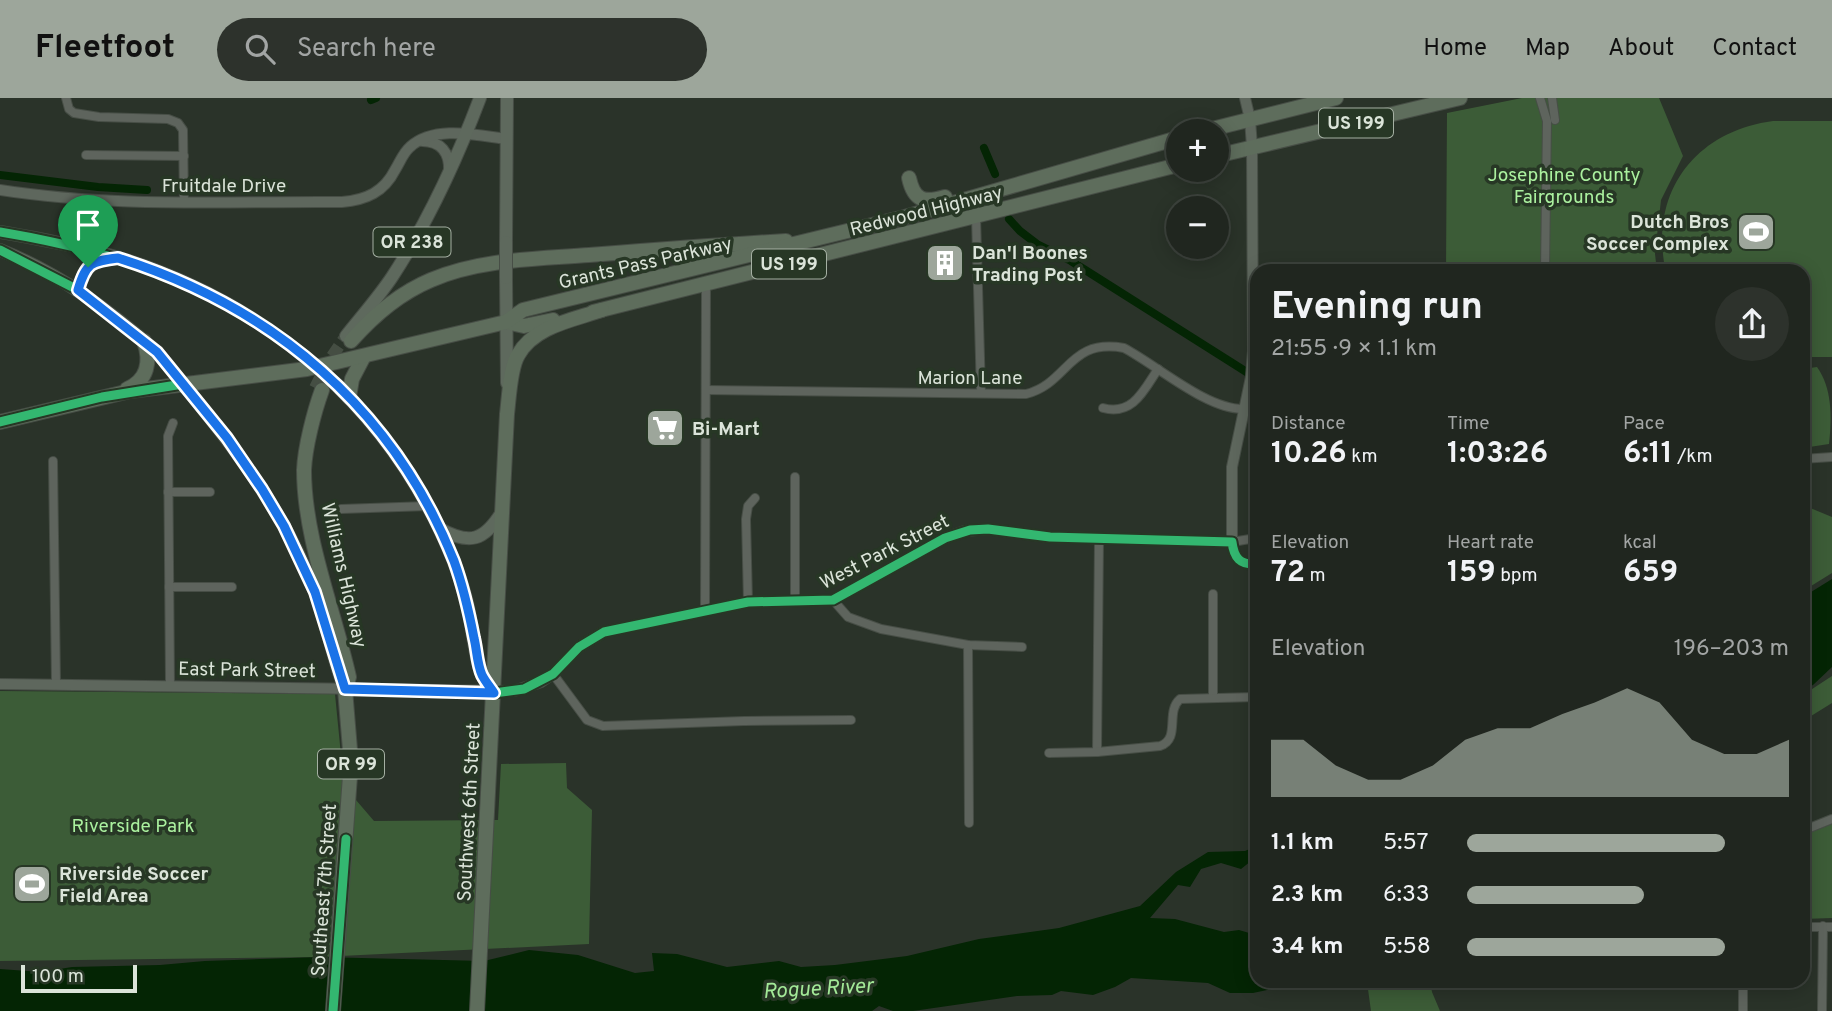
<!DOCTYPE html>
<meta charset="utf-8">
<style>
body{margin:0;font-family:Overpass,sans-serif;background:#2d322c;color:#f1f3f6;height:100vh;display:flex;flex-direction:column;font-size:26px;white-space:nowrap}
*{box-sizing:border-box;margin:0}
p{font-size:23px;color:#a2a5a4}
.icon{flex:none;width:38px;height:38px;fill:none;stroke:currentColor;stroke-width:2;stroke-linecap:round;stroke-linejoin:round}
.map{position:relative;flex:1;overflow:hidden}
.drawer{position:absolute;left:1250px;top:166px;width:560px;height:724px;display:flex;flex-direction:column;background:#20261f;border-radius:21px;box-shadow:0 4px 18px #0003,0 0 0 2px #3d433d}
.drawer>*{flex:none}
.buttons{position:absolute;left:1166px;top:21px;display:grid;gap:14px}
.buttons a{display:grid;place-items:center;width:63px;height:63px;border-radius:50%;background:#20261f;box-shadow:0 4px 18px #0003,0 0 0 2px #3d433d;font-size:35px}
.scale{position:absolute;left:21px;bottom:18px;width:116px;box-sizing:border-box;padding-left:7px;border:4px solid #dbe4d9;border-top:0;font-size:19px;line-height:24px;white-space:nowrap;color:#dbe4d9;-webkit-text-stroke:5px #273725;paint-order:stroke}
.pin{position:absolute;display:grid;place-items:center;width:60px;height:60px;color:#fff;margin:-72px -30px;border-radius:50% 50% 50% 0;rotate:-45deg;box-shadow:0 0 7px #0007}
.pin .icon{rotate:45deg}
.round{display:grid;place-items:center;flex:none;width:74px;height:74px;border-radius:37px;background:#2d322c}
.summary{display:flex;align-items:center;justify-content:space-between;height:119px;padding:0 21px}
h1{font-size:38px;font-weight:700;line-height:52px}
.stats{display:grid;grid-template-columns:repeat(3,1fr);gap:10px;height:119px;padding:7px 21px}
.stats div{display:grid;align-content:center}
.stats b{font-size:30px;font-weight:700}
.stats small{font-size:19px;font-weight:400}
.stats p{font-size:19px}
.chart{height:196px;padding:14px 21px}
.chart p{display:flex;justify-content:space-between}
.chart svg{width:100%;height:126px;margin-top:7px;fill:#9da69b;opacity:.7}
ul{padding:0 21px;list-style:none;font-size:23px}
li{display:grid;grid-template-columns:112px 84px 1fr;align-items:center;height:52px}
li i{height:18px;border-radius:9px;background:#9da69b}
header{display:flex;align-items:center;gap:42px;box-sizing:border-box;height:98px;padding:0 35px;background:#9da69b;color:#111}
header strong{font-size:33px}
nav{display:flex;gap:38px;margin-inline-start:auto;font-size:24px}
.search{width:490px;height:63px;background:#2d322c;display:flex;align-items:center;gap:18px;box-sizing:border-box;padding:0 24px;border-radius:38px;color:#a2a5a4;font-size:26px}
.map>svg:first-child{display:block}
</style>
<header>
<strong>Fleetfoot</strong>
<div class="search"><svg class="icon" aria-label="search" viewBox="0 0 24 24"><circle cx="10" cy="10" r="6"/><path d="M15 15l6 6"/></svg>Search here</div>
<nav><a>Home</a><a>Map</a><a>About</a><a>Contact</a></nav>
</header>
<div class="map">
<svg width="1832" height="913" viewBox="0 0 1832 913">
<rect width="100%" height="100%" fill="#2a3329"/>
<g fill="#3c5c37">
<polygon points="1522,0 1659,0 1683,58 1661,102 1655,156 1657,173 1446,173 1447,15"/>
<path d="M1773 23H1832V259H1803L1802 173H1665V170C1650 92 1697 33 1773 23Z"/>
<path d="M1817 269C1832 290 1832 318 1829 346L1803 350V271Z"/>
<polygon points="1803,407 1832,419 1832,475 1803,493"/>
<polygon points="1832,578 1832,605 1803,623 1803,597"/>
<polygon points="0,593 335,596 344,688 374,723 498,722 501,666 566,665 567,690 592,712 589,846 320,859 0,863"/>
<polygon points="1832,726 1832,820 1803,821 1803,737"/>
<polygon points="1367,884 1430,884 1432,894 1440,913 1371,913"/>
</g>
<g fill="#042504">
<polygon points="1832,481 1832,569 1813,587 1803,592 1803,499"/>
<polygon points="1256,748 1256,759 1241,771 1221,765 1201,771 1190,789 1178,787 1150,820 1175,821 1224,834 1239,832 1256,837 1256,884 1276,884 1267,892 1253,895 1230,895 1208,885 1131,880 1115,889 1093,897 1061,893 1052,897 1017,898 913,913 893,913 879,908 872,913 0,913 0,871 41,874 72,869 160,867 205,863 320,859 484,863 529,852 578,857 635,875 654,873 652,855 677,856 727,869 779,863 801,869 835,867 907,858 979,841 1059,830 1140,808 1176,774 1208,754 1245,753"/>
</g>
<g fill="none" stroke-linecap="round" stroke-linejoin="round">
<g stroke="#042504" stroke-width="8">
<polyline points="371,2 376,0"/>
<polyline points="984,50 995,76"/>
<polyline points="0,77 98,89 147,92"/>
<polyline points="1009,121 1020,133 1037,146 1071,163 1256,280"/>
</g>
<polyline stroke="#454e43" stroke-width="12" stroke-dasharray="12 6" stroke-linecap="butt" points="315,290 328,264 346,238"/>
<defs>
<g id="street">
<polyline points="66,0 69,11 74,15 99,19 168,21 178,25 183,32 184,105"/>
<polyline points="1540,0 1547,23 1545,173"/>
<polyline points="1552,0 1555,22"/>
<polyline points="86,57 184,58"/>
<polyline points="976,119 981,295"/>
<path d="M706 292 1026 296C1069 285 1068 240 1124 250 1158 268 1206 311 1243 311"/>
<path d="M1103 310C1133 318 1144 292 1158 271"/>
<polyline points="1802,361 1832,359"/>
<polyline points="53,363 56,586"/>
<polyline points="795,379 795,504"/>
<polyline points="168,394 210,394"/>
<polyline points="341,411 428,408"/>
<path d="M1256 440 1232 444C1234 460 1240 467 1256 466"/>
<polyline points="169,489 232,489"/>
<polyline points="1213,496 1213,599"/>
<polyline points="833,502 848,519 881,531 968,547 1022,549"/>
<polyline points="748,504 746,421 748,408 755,400"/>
<polyline points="705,512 706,187"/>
<polyline points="968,547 969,725"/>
<polyline points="553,576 587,622 603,628 744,623 851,622"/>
<polyline points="170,587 168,338 173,325"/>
<polyline points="1097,654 1099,441"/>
<path d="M1049 655 1097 654 1160 648C1181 641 1165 614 1180 601L1256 599"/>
<polyline points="1802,733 1832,721"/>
<polyline points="1802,829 1832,829"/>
<polyline points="1743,884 1743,913"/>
<polyline points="1822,913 1823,828"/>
</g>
<g id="secondary">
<path d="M422 43C441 43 450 55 449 73"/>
<path d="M0 92C114 110 228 103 342 104 366 102 384 94 395 72 400 64 403 55 410 49 434 27 476 37 506 41"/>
<polyline points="0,586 514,593 541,584 553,576 579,549 604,534 748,504 833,502 945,440 965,433 988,431 1050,439 1232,444 1232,369 1251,279 1253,253 1252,49 1250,21 1245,0"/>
</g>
<g id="primary">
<path d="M0 134C52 143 105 153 155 172 279 219 381 310 439 430 451 455 462 482 468 509 472 528 475 561 482 577 485 583 490 589 494 595"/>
<polyline points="506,144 507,0"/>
<path d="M0 152C59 175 110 213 157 254 219 329 280 403 315 494 328 526 332 560 345 591"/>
<polyline points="506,180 507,285"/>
<path d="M78 192C85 171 88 164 110 161"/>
<path d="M346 238C361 219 378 200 392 179 428 124 457 61 480 0"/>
<path d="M440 431C470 447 484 443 502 414"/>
</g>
<g id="highway">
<polyline points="1204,33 1336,0"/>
<polyline points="1216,58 1460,0"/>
<path d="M909 80C914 103 924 105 945 99"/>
<polyline points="593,214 1178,67"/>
<polyline points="506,224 524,228 553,222"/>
<path d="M351 243C373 218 400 195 431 182 480 161 537 161 589 157 654 152 720 147 786 143"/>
<path d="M127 291C148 282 151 263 144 243"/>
<path d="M322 292C314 314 305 349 304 372 304 440 334 512 349 579L345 591 351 664 333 913"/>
<polyline points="349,299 352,281 364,258"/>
<polyline points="0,324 130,293 307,271 506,224 523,212 905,119 1178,40"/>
<path d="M477 913 507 316C509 300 510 270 518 257 534 228 573 222 602 212"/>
</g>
</defs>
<use href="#street" stroke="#474e46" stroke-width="10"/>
<use href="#secondary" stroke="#474e46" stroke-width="12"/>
<use href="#primary" stroke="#474e46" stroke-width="14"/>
<use href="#highway" stroke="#474e46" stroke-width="16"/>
<use href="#street" stroke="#5e645d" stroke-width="8"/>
<use href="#secondary" stroke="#5e675d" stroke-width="10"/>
<use href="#primary" stroke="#5e695d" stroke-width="12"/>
<use href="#highway" stroke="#5e6d5c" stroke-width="14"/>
<defs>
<polyline id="primary-bridge" points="506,144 506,180"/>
</defs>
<use href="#primary-bridge" stroke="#474e46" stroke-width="14" stroke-linecap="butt"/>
<use href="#primary-bridge" stroke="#5e695d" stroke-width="12"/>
<defs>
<g id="cycleway">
<path d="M0 134C115 153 229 189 317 269"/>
<polyline points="0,152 78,192 144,243"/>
<polyline points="0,324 102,299 183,286"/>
<path d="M345 591 494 595 524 591 553 576 579 549 604 534 748 504 833 502 945 440 970 432 988 431 1050 439 1232 444C1234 460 1240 467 1256 466"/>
<polyline points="333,913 346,741"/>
</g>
</defs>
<use href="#cycleway" stroke="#273725" stroke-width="13"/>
<use href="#cycleway" stroke="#33b770" stroke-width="9"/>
</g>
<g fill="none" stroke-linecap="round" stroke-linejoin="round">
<defs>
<path id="route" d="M118 160C273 209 393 310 454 463 463 488 469 514 474 540 477 552 477 566 482 577 485 583 490 589 494 595L345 591 315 494 284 428 262 391 227 340 157 254 78 192C86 165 91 163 118 160Z"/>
</defs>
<use href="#route" stroke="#fff" stroke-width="14"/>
<use href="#route" stroke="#1a73e8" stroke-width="9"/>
</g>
<defs>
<symbol id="stadium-square" viewBox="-11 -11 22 22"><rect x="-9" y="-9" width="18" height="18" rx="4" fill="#9da69b" stroke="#273725"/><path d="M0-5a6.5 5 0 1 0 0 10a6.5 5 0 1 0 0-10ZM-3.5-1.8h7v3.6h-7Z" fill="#fff"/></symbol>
<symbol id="building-square" viewBox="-11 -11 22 22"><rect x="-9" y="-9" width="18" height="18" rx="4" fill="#9da69b" stroke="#273725"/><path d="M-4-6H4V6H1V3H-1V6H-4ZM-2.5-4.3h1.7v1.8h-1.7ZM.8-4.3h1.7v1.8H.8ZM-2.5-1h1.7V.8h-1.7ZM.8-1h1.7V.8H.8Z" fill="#fff"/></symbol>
<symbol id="supermarket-square" viewBox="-11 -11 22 22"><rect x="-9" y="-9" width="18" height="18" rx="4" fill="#9da69b" stroke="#273725"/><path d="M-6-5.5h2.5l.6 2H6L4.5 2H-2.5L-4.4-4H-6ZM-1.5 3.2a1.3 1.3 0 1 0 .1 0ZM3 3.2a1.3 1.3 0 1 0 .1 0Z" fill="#fff"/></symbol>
</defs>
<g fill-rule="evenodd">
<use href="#stadium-square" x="1734" y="112" width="44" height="44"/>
<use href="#building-square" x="923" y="143" width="44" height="44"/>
<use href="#supermarket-square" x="643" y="308" width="44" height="44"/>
<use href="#stadium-square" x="10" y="764" width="44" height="44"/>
</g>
<g text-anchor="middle" stroke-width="7" stroke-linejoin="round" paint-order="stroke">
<g fill="#273725" stroke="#a5b0a3" stroke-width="2">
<rect x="1319" y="10.5" width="74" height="29" rx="5"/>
<rect x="373.5" y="129.5" width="77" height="29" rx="5"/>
<rect x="752" y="151.5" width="74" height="29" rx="5"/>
<rect x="318" y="651.5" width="66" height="29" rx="5"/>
</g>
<g font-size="18" font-weight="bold" fill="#dbe4d9">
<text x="1356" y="31">US 199</text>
<text x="412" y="150">OR 238</text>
<text x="789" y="172">US 199</text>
<text x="351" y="672">OR 99</text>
</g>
<g font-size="19" fill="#abf19f" stroke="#273725">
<text x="1564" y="83">Josephine County<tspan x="1564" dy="22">Fairgrounds</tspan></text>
<text x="133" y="734">Riverside Park</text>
</g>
<g font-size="19" fill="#dbe4d9" stroke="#273725">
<text x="224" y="94">Fruitdale Drive</text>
<text transform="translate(926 112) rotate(-14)" y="7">Redwood Highway</text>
<text transform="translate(645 164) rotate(-13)" y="7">Grants Pass Parkway</text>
<text x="970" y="286">Marion Lane</text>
<text transform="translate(884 453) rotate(-27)" y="7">West Park Street</text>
<text transform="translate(345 477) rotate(77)" y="7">Williams Highway</text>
<text transform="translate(247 571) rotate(1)" y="7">East Park Street</text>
<text transform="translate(468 714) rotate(-87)" y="7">Southwest 6th Street</text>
<text transform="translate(323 792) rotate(-86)" y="7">Southeast 7th Street</text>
</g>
<g font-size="19" font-weight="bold" fill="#dbe4d9" stroke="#273725" text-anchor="start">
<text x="1729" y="130" text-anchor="end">Dutch Bros<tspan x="1729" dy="22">Soccer Complex</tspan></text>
<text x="972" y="161">Dan'l Boones<tspan x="972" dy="22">Trading Post</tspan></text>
<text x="692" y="337">Bi-Mart</text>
<text x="59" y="782">Riverside Soccer<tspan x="59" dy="22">Field Area</tspan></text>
</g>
<g font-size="21" font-style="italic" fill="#a3e998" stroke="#273725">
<text transform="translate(818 890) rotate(-3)" y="7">Rogue River</text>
</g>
</g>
</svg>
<div class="buttons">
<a>+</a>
<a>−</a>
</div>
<div class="scale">100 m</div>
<div class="pin" style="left:88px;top:169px;background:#1e9e55"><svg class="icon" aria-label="arrive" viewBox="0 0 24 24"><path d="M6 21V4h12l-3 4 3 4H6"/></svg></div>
<section class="drawer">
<div class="summary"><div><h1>Evening run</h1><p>21:55 · 9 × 1.1 km</p></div><a class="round"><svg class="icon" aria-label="share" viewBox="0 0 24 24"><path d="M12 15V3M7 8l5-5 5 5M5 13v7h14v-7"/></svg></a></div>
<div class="stats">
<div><p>Distance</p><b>10.26<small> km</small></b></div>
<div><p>Time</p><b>1:03:26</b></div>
<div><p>Pace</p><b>6:11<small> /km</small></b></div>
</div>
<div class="stats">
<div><p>Elevation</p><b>72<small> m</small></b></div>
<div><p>Heart rate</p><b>159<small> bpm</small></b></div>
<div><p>kcal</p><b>659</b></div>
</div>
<div class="chart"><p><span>Elevation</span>196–203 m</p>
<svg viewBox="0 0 160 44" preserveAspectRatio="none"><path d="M0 44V24L10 24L20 33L30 38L40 38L50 33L60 24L70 20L80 20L90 15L100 11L110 6L120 11L130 24L140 29L150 29L160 24V44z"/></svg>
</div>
<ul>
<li><b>1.1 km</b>5:57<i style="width:80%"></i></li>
<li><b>2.3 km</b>6:33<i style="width:55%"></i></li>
<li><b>3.4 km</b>5:58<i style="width:80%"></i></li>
</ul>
</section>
</div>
